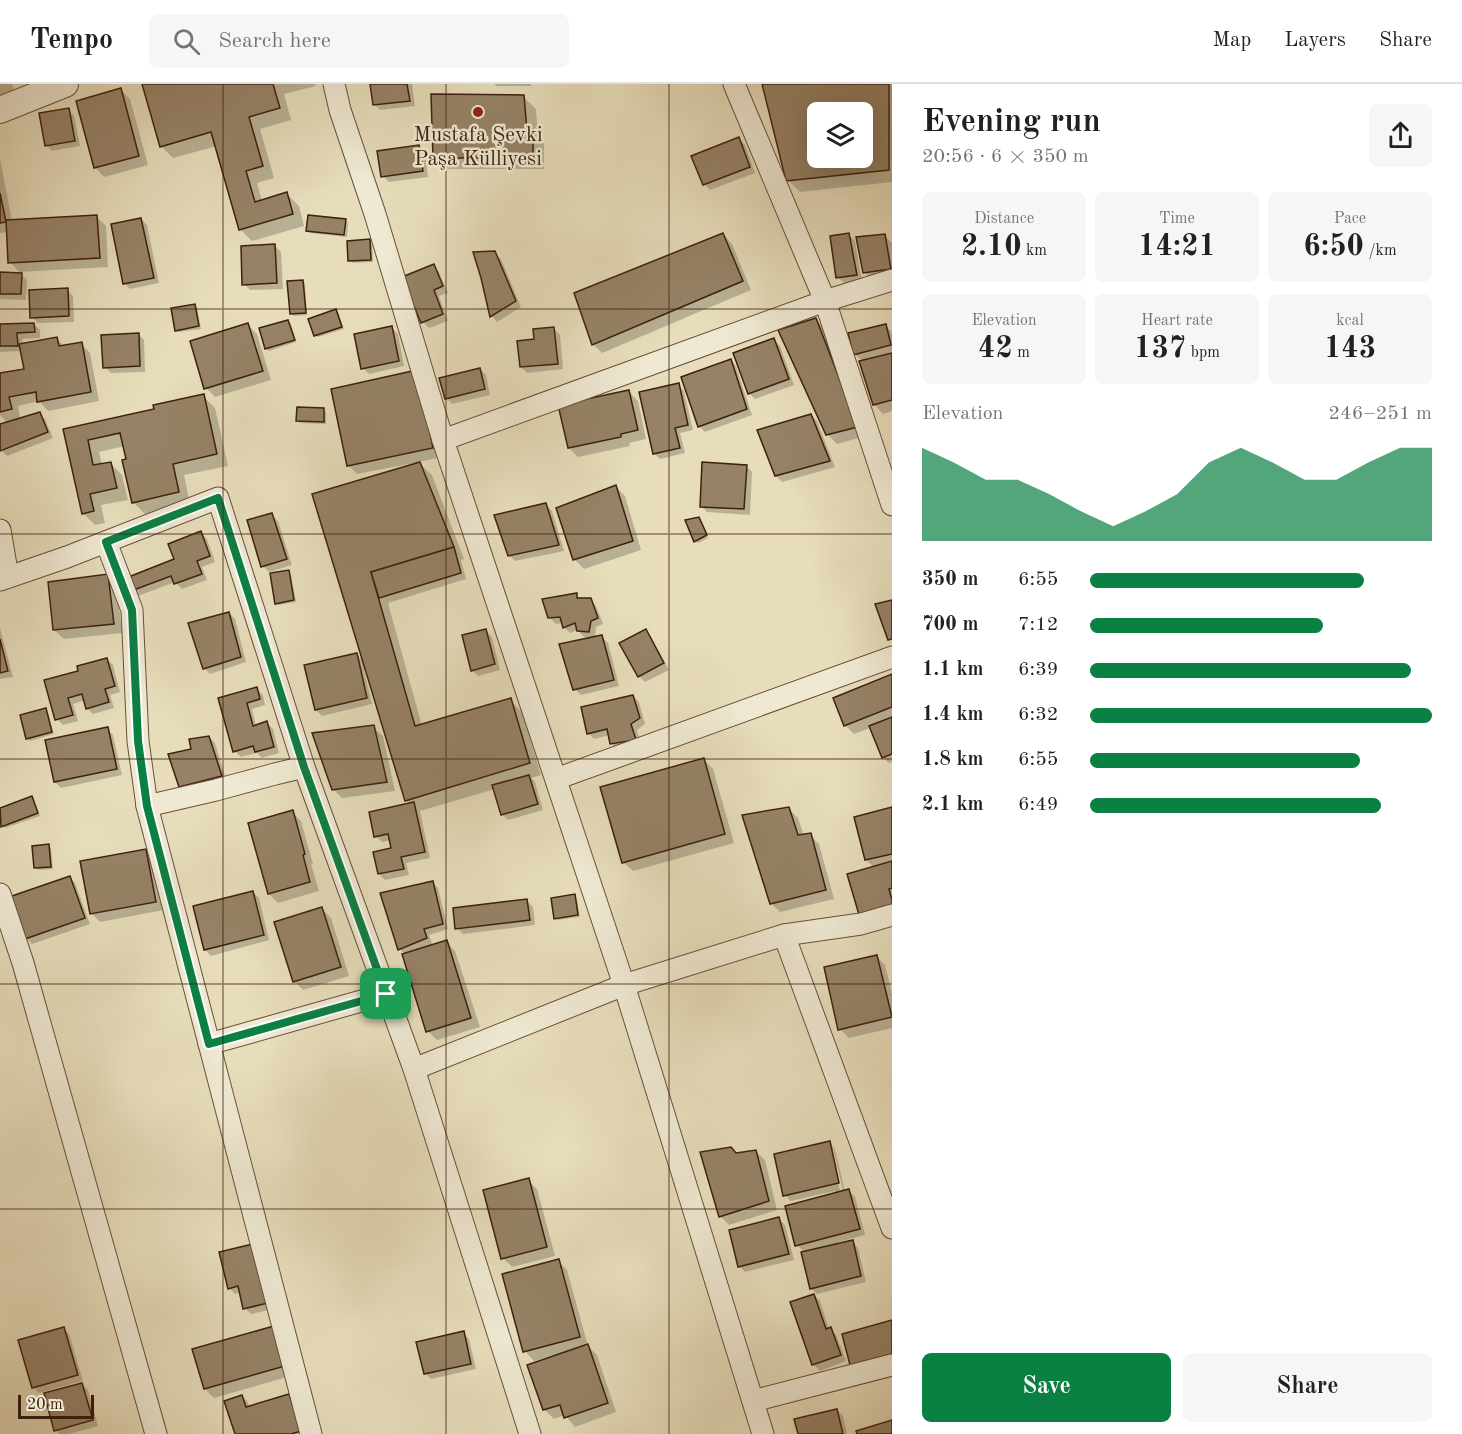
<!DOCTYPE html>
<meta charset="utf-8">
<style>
body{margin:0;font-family:"Old Standard TT",serif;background:#f6f6f6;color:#202124;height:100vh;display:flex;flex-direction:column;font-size:22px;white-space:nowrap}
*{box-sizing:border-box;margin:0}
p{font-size:20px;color:#757577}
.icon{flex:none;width:33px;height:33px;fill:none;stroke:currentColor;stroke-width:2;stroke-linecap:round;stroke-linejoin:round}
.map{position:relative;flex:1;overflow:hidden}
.details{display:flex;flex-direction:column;background:#fff;width:570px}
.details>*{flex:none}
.tools{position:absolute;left:807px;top:18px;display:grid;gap:12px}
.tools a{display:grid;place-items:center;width:66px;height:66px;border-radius:9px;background:#fff;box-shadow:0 6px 24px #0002;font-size:30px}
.scale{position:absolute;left:18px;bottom:15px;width:76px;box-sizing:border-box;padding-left:6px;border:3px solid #3e200d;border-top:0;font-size:16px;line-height:21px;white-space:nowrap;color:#3e200d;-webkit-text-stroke:4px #efe9d3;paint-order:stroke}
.pin{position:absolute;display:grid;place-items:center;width:51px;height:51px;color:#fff;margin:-26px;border-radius:12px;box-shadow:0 3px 9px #0006}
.round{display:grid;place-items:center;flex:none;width:63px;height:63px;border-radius:9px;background:#f6f6f6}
.summary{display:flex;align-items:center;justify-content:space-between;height:102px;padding:0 30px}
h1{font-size:33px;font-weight:700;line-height:45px}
.stats{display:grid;grid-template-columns:repeat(3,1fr);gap:9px;height:102px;padding:6px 30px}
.stats div{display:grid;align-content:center;border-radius:9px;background:#f6f6f6;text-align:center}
.stats b{font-size:30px;font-weight:700}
.stats small{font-size:16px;font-weight:400}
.stats p{font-size:16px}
.chart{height:168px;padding:12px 30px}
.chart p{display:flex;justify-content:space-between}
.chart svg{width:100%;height:108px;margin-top:6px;fill:#0b8043;opacity:.7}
.primary-button{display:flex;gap:12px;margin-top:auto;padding:12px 30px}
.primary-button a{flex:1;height:69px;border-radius:9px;background:#0b8043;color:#fff;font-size:24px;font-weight:700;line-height:69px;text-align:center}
.primary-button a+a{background:#f6f6f6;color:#202124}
ul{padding:0 30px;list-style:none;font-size:20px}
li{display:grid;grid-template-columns:96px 72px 1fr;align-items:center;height:45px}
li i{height:15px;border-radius:8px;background:#0b8043}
header{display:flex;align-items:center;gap:36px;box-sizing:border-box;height:84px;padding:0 30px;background:#fff;border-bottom:2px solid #e0e0e0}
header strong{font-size:28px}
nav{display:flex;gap:33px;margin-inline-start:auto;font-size:21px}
.search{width:420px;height:54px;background:#f6f6f6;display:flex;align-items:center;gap:15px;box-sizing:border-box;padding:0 21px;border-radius:9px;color:#757577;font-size:22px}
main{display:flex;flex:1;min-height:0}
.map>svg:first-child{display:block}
</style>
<header>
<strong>Tempo</strong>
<div class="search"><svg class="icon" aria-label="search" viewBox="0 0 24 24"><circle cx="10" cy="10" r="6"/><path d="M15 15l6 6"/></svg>Search here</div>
<nav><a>Map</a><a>Layers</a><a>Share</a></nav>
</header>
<main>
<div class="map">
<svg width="892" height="1350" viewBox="0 0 892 1350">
<rect width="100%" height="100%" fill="#e7ddbb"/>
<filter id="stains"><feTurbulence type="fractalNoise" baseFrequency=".00333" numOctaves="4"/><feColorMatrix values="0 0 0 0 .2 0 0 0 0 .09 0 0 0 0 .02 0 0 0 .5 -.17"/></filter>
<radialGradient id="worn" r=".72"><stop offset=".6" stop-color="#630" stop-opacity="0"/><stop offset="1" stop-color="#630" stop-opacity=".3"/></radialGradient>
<g fill="#0003" fill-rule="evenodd">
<polygon points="0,0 12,0 15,9 0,13"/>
<polygon points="144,0 315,0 316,2 284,10 291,36 260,45 274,94 257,99 262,117 287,110 299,122 304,142 252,157 240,145 217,62 173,74 161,62"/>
<polygon points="372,0 412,0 415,22 380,26 374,20"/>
<polygon points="494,0 531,0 531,2 496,2"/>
<path d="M764 0H892V98L800 108 788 96ZM818 28H862V74H818Z"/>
<polygon points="121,6 130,15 148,81 104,93 95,83"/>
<polygon points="524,13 536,25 538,52 544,59 544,85 446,85 434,73"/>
<polygon points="68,26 74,32 80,62 52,67 46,61"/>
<polygon points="739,55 745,61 755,89 710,106 704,100"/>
<polygon points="419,63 425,69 428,93 389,98 383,92"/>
<polygon points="0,75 12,137 97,133 106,142 108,183 19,188 10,178 8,148 0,149"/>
<polygon points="141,135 147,141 159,199 130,205 124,199"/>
<polygon points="345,136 348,139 347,153 310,149 308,147"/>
<polygon points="723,150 732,160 751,206 602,269 593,260"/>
<polygon points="849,151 855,157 862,197 844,199 838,193"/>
<polygon points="884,151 892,159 892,191 871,194 864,188"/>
<polygon points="369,157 372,160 373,178 353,179 350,176"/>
<polygon points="275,162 281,168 283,205 250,206 244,200"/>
<polygon points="494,169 501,175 521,223 497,238 492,232"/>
<polygon points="433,182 439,188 448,209 439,212 448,237 429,244 423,238 404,194"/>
<polygon points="0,189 21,190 27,196 26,216 0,215"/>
<polygon points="302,198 305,200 307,231 294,232 292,230"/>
<polygon points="67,206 73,212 74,238 38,239 32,233"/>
<polygon points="195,222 197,224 201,245 179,248 176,246"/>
<polygon points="336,227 339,230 344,245 318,253 315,251"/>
<polygon points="816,236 825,245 866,352 837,360 827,350"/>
<polygon points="288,237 291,240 296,258 269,267 266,264"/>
<polygon points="34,240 40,246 40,254 22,255 23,261 57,255 65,263 81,260 90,269 99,317 48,327 39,317 18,322 20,335 39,329 45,335 53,354 7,372 1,366 0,363 0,342 8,339 0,331 0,291 26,286 22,267 0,268 0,242"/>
<polygon points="248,241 257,250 271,296 215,313 206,304"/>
<polygon points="885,241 891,247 892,250 892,327 883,330 874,320 863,278 855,270"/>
<polygon points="392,244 398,250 404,282 369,290 363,284"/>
<polygon points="554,245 560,251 563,285 527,289 521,283 536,257"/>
<polygon points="138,250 144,256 145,288 111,289 105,283"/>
<polygon points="774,256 780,262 794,301 755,315 749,309"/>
<polygon points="731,276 736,282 752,331 705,348 699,342"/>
<polygon points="480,285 486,291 490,311 452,320 446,314"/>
<polygon points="417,288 442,373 418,378 432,391 464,475 461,476 466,495 388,519 422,642 510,616 522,628 541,691 531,694 535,698 543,726 508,736 502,730 495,705 420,727 430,774 406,779 409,791 385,796 379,790 392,765 391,756 382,758 376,752 411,721 406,716 367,585 364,586 372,620 322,632 316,626 356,570 365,579 314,411 414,381 414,379 357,390 348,381"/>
<polygon points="678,301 684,307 693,346 680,349 685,369 660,375 654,369"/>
<polygon points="629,308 638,317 646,355 629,359 630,362 578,373 569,364"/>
<polygon points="203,312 215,324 228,382 184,391 190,420 145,430 133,418 128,377 125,362 99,368 102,381 110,379 122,391 128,416 101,421 105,439 95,441 83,429 65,346 156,326"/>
<polygon points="323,325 326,328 326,340 300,339 297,337"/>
<polygon points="811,331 817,337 835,383 782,398 776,392"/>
<polygon points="746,382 752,388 750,431 707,428 701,422"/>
<polygon points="616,403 625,412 641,466 584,485 575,476 558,425"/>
<polygon points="546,421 552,427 564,467 515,477 509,471"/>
<polygon points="272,431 278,437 292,481 269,488 263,482"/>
<polygon points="698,434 701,437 708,454 698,459 695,457"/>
<polygon points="201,449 207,455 215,478 202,483 207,496 182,505 175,498 138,512 132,506 176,476"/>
<polygon points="289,488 291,490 296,518 279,521 276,519"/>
<polygon points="108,491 117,501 122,549 64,555 54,546"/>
<polygon points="577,511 581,516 590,516 596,522 603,540 596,543 595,554 602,553 608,559 619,602 581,611 575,605 594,553 584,553 578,546 570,549 564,543 563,539 556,540 550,534"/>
<polygon points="229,529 235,535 246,578 210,590 204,584"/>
<polygon points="0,544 13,593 0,595"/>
<polygon points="486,547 492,553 500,586 478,592 472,586"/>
<polygon points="645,547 651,553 669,586 645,598 639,592"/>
<polygon points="107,575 113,581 120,608 110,611 114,624 93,630 87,624 85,616 73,620 78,637 63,641 57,635 80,588"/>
<polygon points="892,592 892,678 889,679 883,673 870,644 854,650 845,641"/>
<polygon points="257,605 263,611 265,621 252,625 256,642 267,639 273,645 279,669 262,674 257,669 241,673 235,667 220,615"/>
<polygon points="633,612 639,618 645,640 637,646 641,662 617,665 611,659 610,651 594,655 588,649"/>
<polygon points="45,626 48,629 54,650 30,657 27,654"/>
<polygon points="373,643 383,652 395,707 342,714 333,705"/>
<polygon points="107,645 113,651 122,691 61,704 55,698"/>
<polygon points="209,653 215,659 227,698 187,708 181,702 193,666"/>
<polygon points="704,676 713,685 734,759 633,787 623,778"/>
<polygon points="32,714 34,716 40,732 5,744 0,736 0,725"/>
<polygon points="789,725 798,734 804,752 810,751 819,760 834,815 780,828 771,819"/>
<polygon points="892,725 892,832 875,784 866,776"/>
<polygon points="292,728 301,737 313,780 311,780 319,807 278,819 269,810"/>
<polygon points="48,761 51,764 53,785 38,786 35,783"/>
<polygon points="145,766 155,775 164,826 100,838 91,829"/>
<polygon points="69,793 75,799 90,840 32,860 26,854"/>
<polygon points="432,798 438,804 448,845 429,851 433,862 446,857 455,867 480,943 437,956 428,947 405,870 400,865"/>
<polygon points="253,808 259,814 269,856 211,872 205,866"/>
<polygon points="574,812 577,815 580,833 558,836 555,834"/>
<polygon points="527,817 533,823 535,841 463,850 457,844"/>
<polygon points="322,825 331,834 349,892 303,906 294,897"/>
<polygon points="876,872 885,881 892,909 892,944 849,954 840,945"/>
<path d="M829 1059 835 1065 845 1108 849 1107 855 1113 865 1151 838 1158 839 1161 852 1157 858 1164 866 1198 817 1210 811 1204 805 1169 797 1161 836 1110 835 1107 791 1117 785 1111ZM830 1064H833L843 1106 840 1107Z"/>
<polygon points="755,1067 765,1076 777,1126 729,1141 720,1132 736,1070"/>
<polygon points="528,1096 537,1105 555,1172 512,1183 503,1174"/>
<polygon points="779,1135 785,1141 794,1176 745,1188 739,1182"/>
<polygon points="221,1169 273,1225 251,1230 245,1224 241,1208 235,1210 229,1204"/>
<polygon points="558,1177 567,1186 588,1262 597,1271 616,1328 575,1343 565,1331 554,1335 544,1325 553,1274 553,1271 534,1277 525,1267"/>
<polygon points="814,1211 820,1217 829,1245 836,1251 846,1277 820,1287 814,1281 792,1219"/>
<polygon points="63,1244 69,1250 83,1297 39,1309 33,1303"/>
<polygon points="273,1244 294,1291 214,1314 205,1305"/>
<polygon points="463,1249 469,1255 476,1285 431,1295 425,1289"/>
<polygon points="82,1300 88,1306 98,1342 69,1350 59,1350 56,1346"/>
<polygon points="288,1311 294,1317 305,1350 236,1350 242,1312 248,1318 249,1324"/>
<polygon points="837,1326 843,1332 847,1350 800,1350"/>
</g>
<g fill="#968267" stroke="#3e200d" stroke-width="1.5" fill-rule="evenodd">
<polygon points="142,0 273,0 280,24 249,33 263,82 246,87 255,118 287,108 293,130 239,146 211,48 160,63"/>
<polygon points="370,0 407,0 410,17 373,21"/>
<path d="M762 0H889V86L786 97ZM818 28H862V74H818Z"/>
<polygon points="121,4 139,72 94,84 76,17"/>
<polygon points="431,10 524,11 527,47 533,45 533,74 433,74"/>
<polygon points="69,24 75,57 45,62 39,29"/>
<polygon points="739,53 750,83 703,101 691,72"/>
<polygon points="419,61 423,87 381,93 377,67"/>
<polygon points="0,109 6,138 0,139"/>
<polygon points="97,131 100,174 8,179 6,136"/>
<polygon points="308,131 346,135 344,151 306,147"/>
<polygon points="141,134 154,194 123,200 111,140"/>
<polygon points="723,149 743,197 592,261 574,209"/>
<polygon points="849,149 857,191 836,194 830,152"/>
<polygon points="885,150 891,185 863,189 856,153"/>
<polygon points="370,155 371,176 348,177 347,157"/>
<polygon points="275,160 277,199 242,201 241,162"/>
<polygon points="495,167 516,217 490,233 481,194 473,168"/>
<polygon points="434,180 443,202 434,206 443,230 421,239 402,193"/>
<polygon points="0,188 22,189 21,210 0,210"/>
<polygon points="303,196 306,229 290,230 287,197"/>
<polygon points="68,204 69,232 30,234 29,206"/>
<polygon points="195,220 199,242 175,247 171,224"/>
<polygon points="336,225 342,243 314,252 308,235"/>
<polygon points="816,234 858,343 826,351 778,246"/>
<polygon points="288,236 295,256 265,265 259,244"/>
<polygon points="34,239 35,248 17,249 18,262 0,262 0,240"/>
<polygon points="248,239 263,287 204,305 190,257"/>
<polygon points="886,240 891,261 853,271 848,249"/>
<polygon points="392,242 399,277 361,285 354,250"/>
<polygon points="554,243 558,280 520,283 517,257 534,255 533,245"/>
<polygon points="139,249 140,282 103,284 101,251"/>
<polygon points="57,253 59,262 82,258 91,308 37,318 36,308 9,313 12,325 0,328 0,289 24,285 19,260"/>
<polygon points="774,254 789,295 748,310 733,269"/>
<polygon points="892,269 892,316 873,321 859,277"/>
<polygon points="731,275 747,325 698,343 681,293"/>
<polygon points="480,284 485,305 445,315 439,294"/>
<polygon points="417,286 433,364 347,382 331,305"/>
<polygon points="679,299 688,341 675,344 680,364 653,370 639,308"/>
<polygon points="629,306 638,346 621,350 621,353 568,364 558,321"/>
<polygon points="204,310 217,370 173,380 179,408 132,419 122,376 126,375 120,349 88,356 93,381 111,378 117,404 90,410 94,427 82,430 63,345 154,325 153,321"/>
<polygon points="297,323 324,324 324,338 296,337"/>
<polygon points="40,328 48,348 0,367 0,340"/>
<polygon points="811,330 830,377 775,392 757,346"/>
<polygon points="420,378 454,463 371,488 415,642 511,614 530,679 405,717 312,410"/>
<polygon points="702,378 747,381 744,425 700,423"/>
<polygon points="616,401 633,457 573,476 556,424"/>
<polygon points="546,419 559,461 508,472 494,431"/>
<polygon points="272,429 287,475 261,483 247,436"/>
<polygon points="699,433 707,451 694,458 685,436"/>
<polygon points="201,447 210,472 197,477 202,490 174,500 171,492 131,507 126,494 174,475 168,460"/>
<polygon points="454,463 461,489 379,514 371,488"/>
<polygon points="289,486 294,516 275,520 270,489"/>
<polygon points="108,490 114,540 53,546 48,498"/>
<polygon points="577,509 577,514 591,514 598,534 591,537 589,548 577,547 575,539 563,544 560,533 548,534 542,515"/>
<polygon points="892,516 892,555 888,556 875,520"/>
<polygon points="229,528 241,573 203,585 188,539"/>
<polygon points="486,545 495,580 471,587 462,551"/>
<polygon points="646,545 664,579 638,593 619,559"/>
<polygon points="602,551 614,596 573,606 559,560"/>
<polygon points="0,555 8,587 0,589"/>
<polygon points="357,569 367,614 315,626 304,581"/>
<polygon points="107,574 115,602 105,605 109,618 86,625 82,610 68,614 73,631 55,636 44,596 78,587 77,582"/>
<polygon points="892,590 892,623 844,642 833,614"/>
<polygon points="257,603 260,615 247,619 253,642 267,637 274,663 255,668 253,662 233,668 218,614"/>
<polygon points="633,611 640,634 631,640 636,656 610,660 607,645 587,650 581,623"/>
<polygon points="46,624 52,648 26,655 20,631"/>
<polygon points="892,633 892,670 882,674 869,642"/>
<polygon points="374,641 387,698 332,706 312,649"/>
<polygon points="108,643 117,685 54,698 45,656"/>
<polygon points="209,652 222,692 179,703 168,670 191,665 189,655"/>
<polygon points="704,674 725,750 622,779 600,703"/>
<polygon points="529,691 538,720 501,731 492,701"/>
<polygon points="32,712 38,729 1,743 0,724"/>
<polygon points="414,718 425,768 401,773 404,785 378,790 373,768 391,764 388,750 374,753 369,728"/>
<polygon points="789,723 798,751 811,749 826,806 770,820 742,731"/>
<polygon points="892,723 892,770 865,776 854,733"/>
<polygon points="293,726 305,770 303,771 310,798 268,810 248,739"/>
<polygon points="49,760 51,783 34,784 32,762"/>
<polygon points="146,765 156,818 90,830 80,777"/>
<polygon points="892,777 892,804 889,805 892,816 892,825 860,834 847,790"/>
<polygon points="70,792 85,834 25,855 9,813"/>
<polygon points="433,797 443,840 424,845 427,854 398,866 380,809"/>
<polygon points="253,807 264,851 204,866 193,822"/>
<polygon points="575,810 578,831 554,835 551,814"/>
<polygon points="527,815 530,836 455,845 453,824"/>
<polygon points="322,823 341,883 293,898 274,838"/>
<polygon points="447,856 471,934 426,948 402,870"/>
<polygon points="877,871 892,933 838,946 824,883"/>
<polygon points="830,1057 839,1099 783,1112 774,1070"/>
<polygon points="731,1063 736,1069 756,1066 769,1117 719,1133 700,1068"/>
<polygon points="529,1094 547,1163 501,1175 483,1106"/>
<polygon points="849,1105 860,1145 795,1162 785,1122"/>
<polygon points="779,1133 789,1170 738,1183 729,1146"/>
<polygon points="853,1156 861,1192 810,1205 801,1168"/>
<polygon points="253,1160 268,1219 243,1225 238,1202 228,1205 219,1168"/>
<polygon points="559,1175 580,1253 523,1268 502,1190"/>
<polygon points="814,1210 826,1245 831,1243 841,1271 812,1281 790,1218"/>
<polygon points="892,1236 892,1270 850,1281 842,1250"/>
<polygon points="274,1242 285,1282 204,1305 192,1265"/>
<polygon points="64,1243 78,1291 32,1304 18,1256"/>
<polygon points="464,1247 471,1280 424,1290 416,1258"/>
<polygon points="588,1260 608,1319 564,1334 560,1321 543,1326 527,1281"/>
<polygon points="82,1299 93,1336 54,1347 44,1309"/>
<polygon points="289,1310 301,1347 291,1350 235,1350 224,1317 242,1311 246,1323"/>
<polygon points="837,1325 843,1350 798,1350 794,1335"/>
<polygon points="892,1336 892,1350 857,1350 856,1347"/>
</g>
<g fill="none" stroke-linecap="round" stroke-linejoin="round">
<defs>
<g id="minor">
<polyline points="334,0 340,26 375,130 443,356 624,901 763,1350"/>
<polyline points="734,0 825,217 892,421"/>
<polyline points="443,356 825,217 892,196"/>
<polyline points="0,446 8,493"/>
<polyline points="106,458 132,526 138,657 147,722 311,1350"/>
<polyline points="0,496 67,473 218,414 304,683"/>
<polyline points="556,695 892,573"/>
<polyline points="147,722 216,706 275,690 304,683 414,985 530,1350"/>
<polyline points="0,810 23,879 156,1350"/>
<polyline points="784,851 892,1144"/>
<polyline points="209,960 386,910"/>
<polyline points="414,985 624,901 784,851 861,840 892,831"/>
<polyline points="753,1317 892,1281"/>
</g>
<polyline id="tertiary" points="0,26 65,0"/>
</defs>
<use href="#minor" stroke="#684f38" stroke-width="23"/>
<use href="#tertiary" stroke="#684f38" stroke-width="28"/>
<use href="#minor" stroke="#efe9d3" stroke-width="21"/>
<use href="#tertiary" stroke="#efe9d3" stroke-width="26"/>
</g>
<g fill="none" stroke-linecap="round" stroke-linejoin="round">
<defs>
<polygon id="route" points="218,414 304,683 386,910 209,960 147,722 138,657 132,526 106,458"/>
</defs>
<use href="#route" stroke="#fff" stroke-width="12"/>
<use href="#route" stroke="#0b8043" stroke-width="8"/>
</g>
<path fill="none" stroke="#3e200d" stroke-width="1.5" stroke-opacity="0.55" d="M223 0V1350M446 0V1350M669 0V1350M0 225H892M0 450H892M0 675H892M0 900H892M0 1125H892"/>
<circle fill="#8f2418" stroke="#efe9d3" stroke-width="2" cx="478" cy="28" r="6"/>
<g text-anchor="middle" stroke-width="5" stroke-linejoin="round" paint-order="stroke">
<g font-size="21" fill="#3e200d" stroke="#efe9d3">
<text x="478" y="57">Mustafa Şevki<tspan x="478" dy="24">Paşa Külliyesi</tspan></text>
</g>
</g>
<rect width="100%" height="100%" filter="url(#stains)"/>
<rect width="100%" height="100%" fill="url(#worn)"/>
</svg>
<div class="tools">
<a><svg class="icon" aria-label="layers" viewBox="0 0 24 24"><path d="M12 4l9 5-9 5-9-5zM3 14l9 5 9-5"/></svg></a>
</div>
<div class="scale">20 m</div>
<div class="pin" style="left:386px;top:910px;background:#1e9e55"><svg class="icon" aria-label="arrive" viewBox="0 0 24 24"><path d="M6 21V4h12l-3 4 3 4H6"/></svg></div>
</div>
<section class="details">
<div class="summary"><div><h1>Evening run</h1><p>20:56 · 6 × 350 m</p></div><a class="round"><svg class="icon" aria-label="share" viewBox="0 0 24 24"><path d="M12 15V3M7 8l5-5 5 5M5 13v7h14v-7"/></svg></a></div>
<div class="stats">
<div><p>Distance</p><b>2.10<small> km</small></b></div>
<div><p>Time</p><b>14:21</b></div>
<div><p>Pace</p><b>6:50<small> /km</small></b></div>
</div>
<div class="stats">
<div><p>Elevation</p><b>42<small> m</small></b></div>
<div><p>Heart rate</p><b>137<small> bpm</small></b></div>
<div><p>kcal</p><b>143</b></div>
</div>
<div class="chart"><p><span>Elevation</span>246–251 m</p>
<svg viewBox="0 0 160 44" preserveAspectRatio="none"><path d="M0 44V6L10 12L20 19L30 19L40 25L50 32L60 38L70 32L80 25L90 12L100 6L110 12L120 19L130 19L140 12L150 6L160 6V44z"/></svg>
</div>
<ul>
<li><b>350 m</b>6:55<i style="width:80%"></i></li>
<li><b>700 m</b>7:12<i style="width:68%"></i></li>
<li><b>1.1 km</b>6:39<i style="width:94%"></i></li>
<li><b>1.4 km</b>6:32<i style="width:100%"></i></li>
<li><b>1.8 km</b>6:55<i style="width:79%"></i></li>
<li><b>2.1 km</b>6:49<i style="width:85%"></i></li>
</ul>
<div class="primary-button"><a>Save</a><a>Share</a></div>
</section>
</main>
